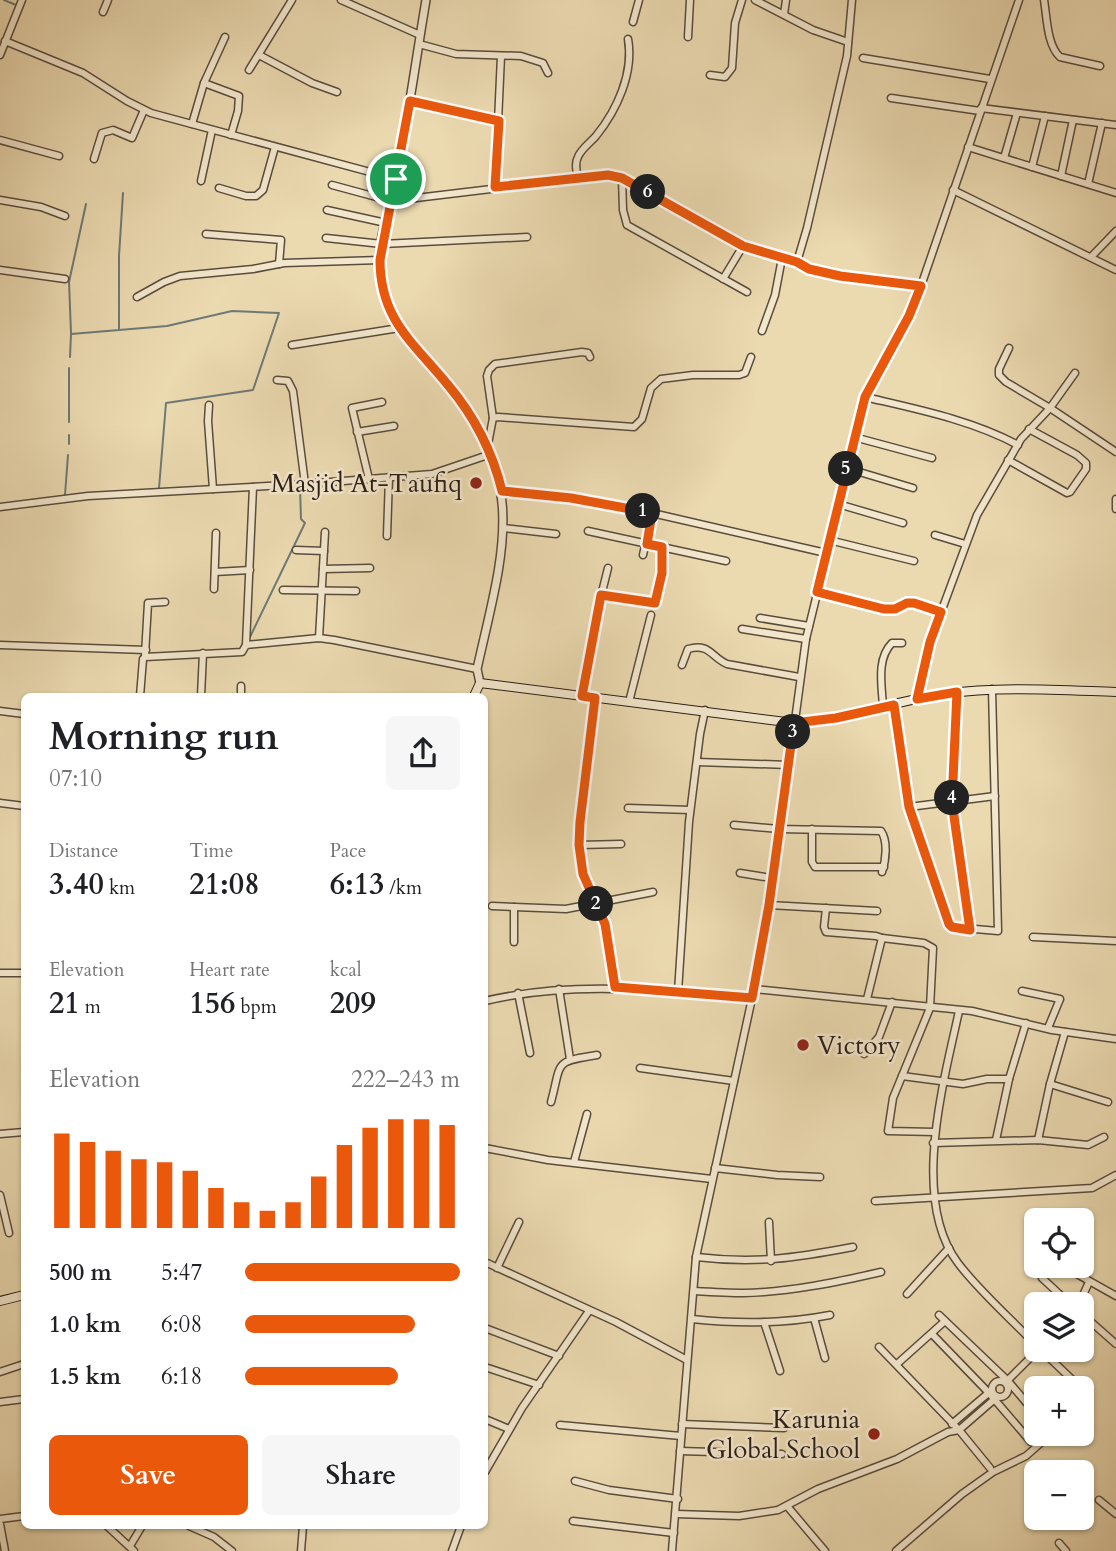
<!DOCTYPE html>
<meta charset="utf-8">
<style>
body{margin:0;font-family:Cardo,serif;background:#f6f6f6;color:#202124;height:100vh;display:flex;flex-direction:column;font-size:26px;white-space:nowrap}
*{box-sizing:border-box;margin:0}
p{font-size:23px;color:#757577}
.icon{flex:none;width:38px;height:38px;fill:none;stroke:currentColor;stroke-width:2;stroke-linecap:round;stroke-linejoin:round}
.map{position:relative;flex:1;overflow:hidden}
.details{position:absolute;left:21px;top:693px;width:467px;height:836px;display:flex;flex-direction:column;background:#fff;border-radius:10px;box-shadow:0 2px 5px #0004}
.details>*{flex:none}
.buttons{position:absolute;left:1024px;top:1208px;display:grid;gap:14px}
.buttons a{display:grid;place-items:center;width:70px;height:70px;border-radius:10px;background:#fff;box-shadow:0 2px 5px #0004;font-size:35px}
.pin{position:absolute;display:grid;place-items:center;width:60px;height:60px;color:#fff;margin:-30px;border:4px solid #fff;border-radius:50%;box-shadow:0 2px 7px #0007}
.km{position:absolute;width:35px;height:35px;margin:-18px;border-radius:50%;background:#222;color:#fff;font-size:19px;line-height:35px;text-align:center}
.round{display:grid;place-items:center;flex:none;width:74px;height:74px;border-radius:10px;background:#f6f6f6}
.overview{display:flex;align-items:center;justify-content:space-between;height:119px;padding:0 28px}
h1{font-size:38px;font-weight:700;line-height:52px}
.figures{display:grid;grid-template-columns:repeat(3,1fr);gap:10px;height:119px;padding:7px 28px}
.figures div{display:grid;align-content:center}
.figures b{font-size:30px;font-weight:700}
.figures small{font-size:19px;font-weight:400}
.figures p{font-size:19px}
.chart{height:196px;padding:14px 28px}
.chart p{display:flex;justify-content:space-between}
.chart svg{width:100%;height:126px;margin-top:7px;stroke:#ea580c;stroke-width:6}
.cta{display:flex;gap:14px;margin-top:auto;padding:14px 28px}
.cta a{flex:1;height:80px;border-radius:10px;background:#ea580c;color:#fff;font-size:28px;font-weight:700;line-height:80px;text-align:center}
.cta a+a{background:#f6f6f6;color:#202124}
ul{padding:0 28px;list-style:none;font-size:23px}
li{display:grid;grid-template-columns:112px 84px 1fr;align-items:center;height:52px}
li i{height:18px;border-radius:9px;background:#ea580c}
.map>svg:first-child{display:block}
</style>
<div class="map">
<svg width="1116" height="1551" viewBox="0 0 1116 1551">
<rect width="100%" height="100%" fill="#ebd9b0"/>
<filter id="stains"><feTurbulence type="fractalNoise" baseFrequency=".00286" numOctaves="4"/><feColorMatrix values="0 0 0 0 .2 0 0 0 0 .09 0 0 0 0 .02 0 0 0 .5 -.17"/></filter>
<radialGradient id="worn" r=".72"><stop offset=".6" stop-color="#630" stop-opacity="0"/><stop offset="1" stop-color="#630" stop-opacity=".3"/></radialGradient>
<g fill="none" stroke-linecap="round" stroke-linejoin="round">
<g stroke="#6d7a76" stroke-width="2">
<polyline points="4,0 16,5"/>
<polyline points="119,330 167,326 232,311 279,313 253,390 166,403 159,488"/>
<polyline points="71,333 69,282 86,204"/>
<polyline points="70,357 71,334 119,330 119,256 123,193"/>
<polyline points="69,368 69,422"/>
<polyline points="69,444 69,435"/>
<polyline points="65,495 68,455"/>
<polyline points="250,637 305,523 301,519 300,488"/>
</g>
<defs>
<g id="minor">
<polyline points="341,0 420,35"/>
<polyline points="755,0 813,30 848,42"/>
<path d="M1044 0C1047 18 1047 45 1060 57L1100 66"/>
<polyline points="103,12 108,0"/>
<polyline points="784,14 786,0"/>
<polyline points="633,22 639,0"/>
<polyline points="688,37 690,0"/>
<polyline points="5,41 83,73 127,101 151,113 396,179"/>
<polyline points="419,44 456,54 521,56 543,63 548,73"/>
<polyline points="0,55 22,0"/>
<polyline points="259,55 312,83 337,92"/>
<polyline points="863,58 990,79"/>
<polyline points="249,70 292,0"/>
<polyline points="710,75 725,77 732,68 735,23 742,0"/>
<polyline points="204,83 239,96 238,111 231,135"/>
<polyline points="891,98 980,111"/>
<polyline points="410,101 499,121"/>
<polyline points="981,108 1116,125"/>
<polyline points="192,124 204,83 225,37"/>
<polyline points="0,140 59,156"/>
<polyline points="968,147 1116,193"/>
<polyline points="1004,158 1017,113"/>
<polyline points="94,159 102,133 113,130 132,138 144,110"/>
<polyline points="1032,167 1045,116"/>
<polyline points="1061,176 1073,120"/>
<polyline points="622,178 623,210 627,225 747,292"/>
<path d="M578 179C577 172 574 164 578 157 581 149 590 143 596 136 617 110 634 73 628 39"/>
<polyline points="201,181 212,130"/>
<polyline points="1088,184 1102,123"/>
<polyline points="332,185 391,201 608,175 622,178 743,246 797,262 809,269 840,276 921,286"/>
<polyline points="495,187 501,56"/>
<polyline points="219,188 246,196 256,196 263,190 275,147"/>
<polyline points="953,190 1116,270"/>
<polyline points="0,200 41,207 65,216"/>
<polyline points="327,210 386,223"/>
<polyline points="206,234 281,240 279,264"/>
<polyline points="326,238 382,244 527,237"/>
<polyline points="1091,257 1116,231"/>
<polyline points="797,262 807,228 847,56 852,0"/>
<polyline points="0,270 65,279"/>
<polyline points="723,279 743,246"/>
<polyline points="137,297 164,282 180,276 253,269 284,263 380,260"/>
<polyline points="762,331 775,295 782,258"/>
<polyline points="292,345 399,328"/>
<polyline points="1009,348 999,369 999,375 1006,382 1050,408 1116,452"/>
<polyline points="277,380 288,381 293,391 305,484"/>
<path d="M865 397C916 409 972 420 1018 445"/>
<polyline points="209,405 208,421 213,489"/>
<polyline points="493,418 487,376 489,370 495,364 582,352 588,353 590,357"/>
<polyline points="357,432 394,426"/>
<polyline points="854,437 932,458"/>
<polyline points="488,444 493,418 498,417 634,427 642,419 651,388 661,379 693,375 739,375 745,373 751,357"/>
<polyline points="1008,460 1067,493 1070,492 1086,469 1086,463 1077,455 1029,429"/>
<polyline points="846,468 913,488"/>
<polyline points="369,479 352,408 382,402"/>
<polyline points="502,491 571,498 652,513 826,553"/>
<polyline points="1116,499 1116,509"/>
<polyline points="838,504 903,523"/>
<polyline points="0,507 88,496 305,484 432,474 491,454"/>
<polyline points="503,528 556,534"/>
<polyline points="588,531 726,561"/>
<polyline points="935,535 965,544"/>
<polyline points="387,536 389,477"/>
<polyline points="829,540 914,561"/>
<polyline points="296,550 324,551"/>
<polyline points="643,555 652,513"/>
<polyline points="323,569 370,568"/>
<polyline points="215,572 250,570"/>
<polyline points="214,589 216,533"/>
<polyline points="283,590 356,591"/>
<polyline points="817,592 884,609 895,609 907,603 914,602 941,612"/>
<polyline points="601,595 655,602 662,573 662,547"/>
<polyline points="760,618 809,626"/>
<polyline points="742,629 806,639"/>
<polyline points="319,638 325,532"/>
<polyline points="0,645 146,650"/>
<polyline points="246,645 253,487"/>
<polyline points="145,655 148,603 165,602"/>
<path d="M682 665 688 649C710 643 711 657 727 664L799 677"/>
<polyline points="957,693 952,801 970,930"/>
<polyline points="140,696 143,659 145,657 242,652 246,645 319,638 334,640 477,669"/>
<polyline points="201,696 203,653"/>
<polyline points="241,696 241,686"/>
<polyline points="582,696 598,608 608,568"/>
<polyline points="595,698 580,822 579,845 583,874 605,924 615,987"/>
<polyline points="917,699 930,642 977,515 1021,439 1050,408 1075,373"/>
<polyline points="629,702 651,615"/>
<polyline points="894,704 909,807 947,918 952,927 998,931 992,689"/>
<path d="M883 707C882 686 876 659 892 643H902"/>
<polyline points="0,711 24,714"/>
<polyline points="697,762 789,765"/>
<polyline points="0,803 24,806"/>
<polyline points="909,807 995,796"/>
<polyline points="628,808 690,810"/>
<path d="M734 825 779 829 881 831C888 841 886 860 882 872"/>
<polyline points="812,829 812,862 815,867 884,867"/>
<polyline points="579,845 621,844"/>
<polyline points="740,873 771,878"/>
<polyline points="769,905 877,911"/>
<polyline points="492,906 566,909 653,892"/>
<polyline points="826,908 824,927 826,932 876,936 882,938 867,999"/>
<polyline points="1033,937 1116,941"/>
<polyline points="882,938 924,943 933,948 930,1008 893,1098 888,1131 935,1132"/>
<polyline points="514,942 514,907"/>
<polyline points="0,973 24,973"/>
<polyline points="559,989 570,1059"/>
<polyline points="754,989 972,1011 1052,1030 1116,1039"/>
<polyline points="1022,991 1060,999 1048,1028"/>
<polyline points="678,992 689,822 700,734 705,710"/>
<polyline points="518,993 530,1053"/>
<path d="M485 1001C574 980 661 991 752 998"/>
<path d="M959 1011C944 1081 910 1200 958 1263 979 1291 1011 1319 1036 1345"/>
<polyline points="864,1054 879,1037 892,1002"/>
<polyline points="640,1068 734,1081"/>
<polyline points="902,1076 963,1084 987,1079 1009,1079"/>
<polyline points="1050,1084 1108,1102"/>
<path d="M551 1102C562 1061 553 1062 597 1055"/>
<polyline points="0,1134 24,1132"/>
<polyline points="996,1140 1009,1079 1026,1023"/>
<polyline points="1038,1140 1050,1084 1065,1032"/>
<polyline points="933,1143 1038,1140 1088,1145 1104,1137"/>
<polyline points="485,1148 548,1160 712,1179"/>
<polyline points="574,1162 587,1114"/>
<polyline points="715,1168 777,1175 820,1177"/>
<polyline points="0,1195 9,1233"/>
<polyline points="875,1201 1092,1188 1116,1175"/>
<polyline points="769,1222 771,1261"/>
<path d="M696 1257C756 1264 795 1258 853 1247"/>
<polyline points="485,1262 616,1322 687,1360"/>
<polyline points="1046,1265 1042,1278 1070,1304"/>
<polyline points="1061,1265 1116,1296"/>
<polyline points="497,1268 519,1222"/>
<path d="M694 1291C711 1292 728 1293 744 1293 790 1292 837 1282 881 1272"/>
<polyline points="907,1294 949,1248"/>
<polyline points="1079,1304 1089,1282"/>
<polyline points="1082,1314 1116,1344"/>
<polyline points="939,1315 1008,1381 1036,1414"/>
<polyline points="814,1318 825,1358"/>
<path d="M692 1319C738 1324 784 1324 830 1315"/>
<polyline points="764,1322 780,1371"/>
<polyline points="485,1328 559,1356"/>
<polyline points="932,1334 989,1393 1031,1442"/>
<polyline points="879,1347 959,1430 990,1468"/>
<polyline points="1040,1349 1081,1388"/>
<polyline points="897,1364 945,1321"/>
<polyline points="485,1367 539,1385"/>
<polyline points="0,1372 24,1364"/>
<circle cx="1000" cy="1389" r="8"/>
<polyline points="1006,1382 1039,1349"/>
<polyline points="1082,1389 1084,1395 1082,1406"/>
<polyline points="0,1402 24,1399"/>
<polyline points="485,1419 509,1429"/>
<polyline points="682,1424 784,1428"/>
<polyline points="952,1424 992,1390"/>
<polyline points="560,1425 681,1436"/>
<polyline points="680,1451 782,1454"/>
<polyline points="485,1472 522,1408 589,1311"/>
<polyline points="575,1481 609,1490 678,1499"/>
<polyline points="1099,1500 1116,1514"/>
<polyline points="787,1506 825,1551"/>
<polyline points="676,1514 739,1516 778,1510 818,1489 897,1459 948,1432 959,1430 997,1397"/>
<polyline points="0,1519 24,1516"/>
<polyline points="573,1521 674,1533"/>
<polyline points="0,1524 5,1551"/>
<polyline points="107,1526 134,1551"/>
<polyline points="189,1526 214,1537 232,1551"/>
<polyline points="1059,1543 1066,1551"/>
<polyline points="130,1546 142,1526"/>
<polyline points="301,1551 303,1526"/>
<polyline points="452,1551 461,1526"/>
<polyline points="672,1551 696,1257 754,989 789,765 806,639 865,397 909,316 921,286 1019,0"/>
<polyline points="896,1551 962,1494 993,1472 1026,1456 1052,1433"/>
</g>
<path id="tertiary" d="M426 0C416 59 408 119 396 178 390 209 375 245 380 277 387 322 419 350 447 383 531 481 502 556 477 669L480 683"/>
<g id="secondary">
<path d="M474 696 480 683 794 723C845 721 893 701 943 694 1000 686 1058 690 1116 692"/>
<polyline points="0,1301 24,1295"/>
</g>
</defs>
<use href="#minor" stroke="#5a4c3d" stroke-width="9"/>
<use href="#tertiary" stroke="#5a4c3d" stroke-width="10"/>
<use href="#secondary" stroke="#291d17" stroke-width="10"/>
<use href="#minor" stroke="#f2e6cc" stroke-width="6"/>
<use href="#tertiary" stroke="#f2e6cc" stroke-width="7"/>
<use href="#secondary" stroke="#f2e6cc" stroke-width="8"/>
</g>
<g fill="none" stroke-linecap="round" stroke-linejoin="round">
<defs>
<path id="route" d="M410 101 499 121 495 187 608 175 622 178 743 246 797 262 809 269 840 276 921 286 909 316 865 397 817 592 884 609H895L907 603H914L941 612 930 642 917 699 957 692 952 802 970 930 952 927 949 924 909 807 894 705 836 718 794 723 769 905 752 998 615 987 605 924 583 874 579 845 580 822 595 698 582 696 601 595 655 603 662 573V547L647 544 652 513 571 498 502 491C492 450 475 417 448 385 414 343 380 320 380 260Z"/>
</defs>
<use href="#route" stroke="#fff" stroke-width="14"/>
<use href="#route" stroke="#ea580c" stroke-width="9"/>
</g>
<g fill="#8f2418" stroke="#f2e6cc" stroke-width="2.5">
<circle cx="476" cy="483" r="7"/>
<circle cx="803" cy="1045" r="7"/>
<circle cx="874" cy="1434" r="7"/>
</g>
<g text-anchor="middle" stroke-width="5" stroke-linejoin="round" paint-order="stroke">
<g font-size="26" fill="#291d17" stroke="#f2e6cc" text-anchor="end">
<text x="462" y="492">Masjid At-Taufiq</text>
<text x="817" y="1054" text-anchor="start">Victory</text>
<text x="860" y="1428">Karunia<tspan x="860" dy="30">Global School</tspan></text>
</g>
</g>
<rect width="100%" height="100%" filter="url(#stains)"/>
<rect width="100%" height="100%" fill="url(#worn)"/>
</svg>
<div class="buttons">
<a><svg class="icon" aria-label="locate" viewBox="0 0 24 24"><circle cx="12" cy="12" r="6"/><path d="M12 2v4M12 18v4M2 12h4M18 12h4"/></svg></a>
<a><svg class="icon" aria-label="layers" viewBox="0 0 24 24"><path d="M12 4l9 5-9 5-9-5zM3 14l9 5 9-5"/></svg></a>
<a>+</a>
<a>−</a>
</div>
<div class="pin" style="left:396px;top:179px;background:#1e9e55"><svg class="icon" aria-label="arrive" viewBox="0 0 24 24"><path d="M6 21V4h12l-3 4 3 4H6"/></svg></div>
<b class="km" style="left:643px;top:511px">1</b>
<b class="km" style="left:596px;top:904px">2</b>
<b class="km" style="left:793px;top:732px">3</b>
<b class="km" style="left:952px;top:798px">4</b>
<b class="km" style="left:846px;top:469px">5</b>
<b class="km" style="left:648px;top:192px">6</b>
<section class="details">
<div class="overview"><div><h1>Morning run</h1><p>07:10</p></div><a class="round"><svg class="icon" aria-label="share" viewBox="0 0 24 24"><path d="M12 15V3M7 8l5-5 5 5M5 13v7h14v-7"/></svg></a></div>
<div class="figures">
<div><p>Distance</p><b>3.40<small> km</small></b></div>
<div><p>Time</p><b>21:08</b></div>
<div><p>Pace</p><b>6:13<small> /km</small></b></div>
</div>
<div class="figures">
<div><p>Elevation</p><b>21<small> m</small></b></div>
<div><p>Heart rate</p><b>156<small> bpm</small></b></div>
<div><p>kcal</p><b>209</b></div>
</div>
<div class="chart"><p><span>Elevation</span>222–243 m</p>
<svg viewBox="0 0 160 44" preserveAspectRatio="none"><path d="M5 44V11M15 44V14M25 44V17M35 44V20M45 44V21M55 44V24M65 44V30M75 44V35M85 44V38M95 44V35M105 44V26M115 44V15M125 44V9M135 44V6M145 44V6M155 44V8"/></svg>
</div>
<ul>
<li><b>500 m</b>5:47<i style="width:100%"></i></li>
<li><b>1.0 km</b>6:08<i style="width:79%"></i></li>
<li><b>1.5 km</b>6:18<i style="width:71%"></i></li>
</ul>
<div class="cta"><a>Save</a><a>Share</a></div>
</section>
</div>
